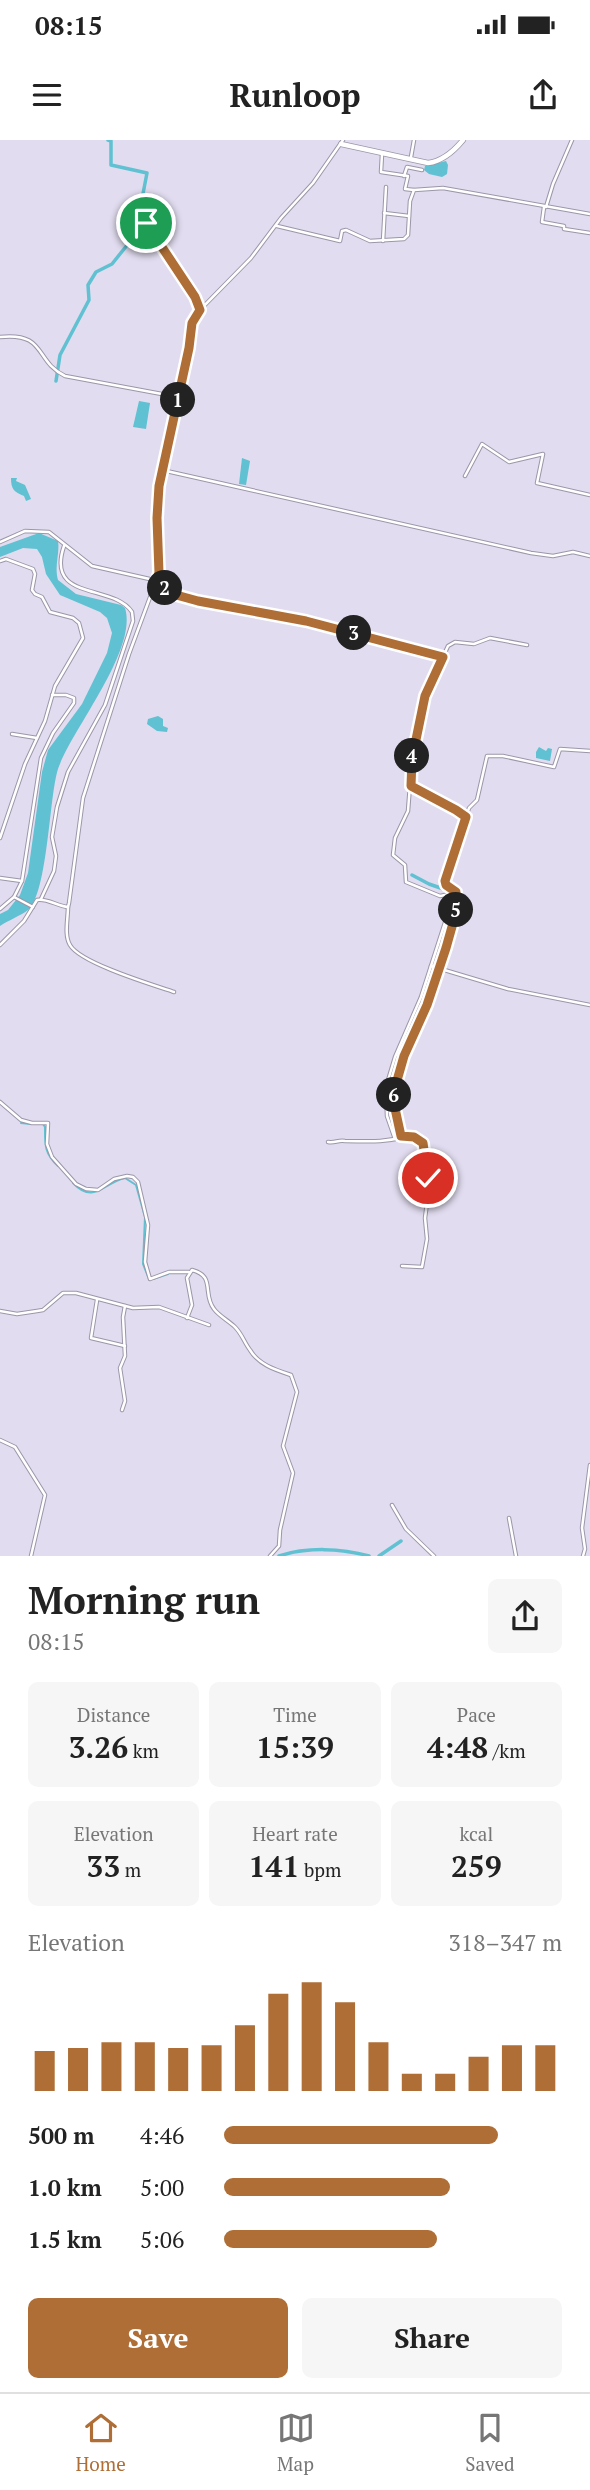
<!DOCTYPE html>
<meta charset="utf-8">
<style>
body{margin:0;font-family:"PT Serif",serif;background:#f6f6f6;color:#222;height:100vh;display:flex;flex-direction:column;font-size:26px;white-space:nowrap}
*{box-sizing:border-box;margin:0}
p{font-size:23px;color:#767676}
.icon{flex:none;width:38px;height:38px;fill:none;stroke:currentColor;stroke-width:2;stroke-linecap:round;stroke-linejoin:round}
.map{position:relative;height:1416px;overflow:hidden}
.details{display:flex;flex-direction:column;background:#fff;flex:1}
.details>*{flex:none}
.pin{position:absolute;display:grid;place-items:center;width:60px;height:60px;color:#fff;margin:-30px;border:4px solid #fff;border-radius:50%;box-shadow:0 2px 7px #0007}
.km{position:absolute;width:35px;height:35px;margin:-18px;border-radius:50%;background:#222;color:#fff;font-size:19px;line-height:35px;text-align:center}
.round{display:grid;place-items:center;flex:none;width:74px;height:74px;border-radius:10px;background:#f6f6f6}
.headline{display:flex;align-items:center;justify-content:space-between;height:119px;padding:0 28px}
h1{font-size:38px;font-weight:700;line-height:52px}
.metrics{display:grid;grid-template-columns:repeat(3,1fr);gap:10px;height:119px;padding:7px 28px}
.metrics div{display:grid;align-content:center;border-radius:10px;background:#f6f6f6;text-align:center}
.metrics b{font-size:30px;font-weight:700}
.metrics small{font-size:19px;font-weight:400}
.metrics p{font-size:19px}
.chart{height:196px;padding:14px 28px}
.chart p{display:flex;justify-content:space-between}
.chart svg{width:100%;height:126px;margin-top:7px;stroke:#ae6e36;stroke-width:6}
.action{display:flex;gap:14px;margin-top:auto;padding:14px 28px}
.action a{flex:1;height:80px;border-radius:10px;background:#ae6e36;color:#fff;font-size:28px;font-weight:700;line-height:80px;text-align:center}
.action a+a{background:#f6f6f6;color:#222}
ul{padding:0 28px;list-style:none;font-size:23px}
li{display:grid;grid-template-columns:112px 84px 1fr;align-items:center;height:52px}
li i{height:18px;border-radius:9px;background:#ae6e36}
.status{display:flex;justify-content:space-between;align-items:center;height:49px;padding:0 35px;background:#fff;direction:ltr}
.status svg{height:19px;fill:currentColor}
header{display:flex;justify-content:space-between;align-items:center;height:91px;padding:0 28px;background:#fff;font-size:32px;font-weight:700}
.menu{display:flex;justify-content:space-around;align-items:center;height:98px;border-top:2px solid #e0e0e0;background:#fff;font-size:19px;color:#767676}
.menu a{display:grid;justify-items:center;gap:4px}
.menu .selected{color:#ae6e36}
.map>svg:first-child{display:block}
</style>
<div class="status"><b>08:15</b><svg viewBox="0 0 49 12"><path d="M0 12V9h3v3zM5 12V6h3v6zM10 12V3h3v9zM15 12V0h3v12zM26 1h20v11H26zM47 4h2v5h-2z"/></svg></div>
<header><svg class="icon" aria-label="menu" viewBox="0 0 24 24"><path d="M4 6h16M4 12h16M4 18h16"/></svg>Runloop<svg class="icon" aria-label="share" viewBox="0 0 24 24"><path d="M12 15V3M7 8l5-5 5 5M5 13v7h14v-7"/></svg></header>
<div class="map">
<svg width="590" height="1416" viewBox="0 0 590 1416">
<rect width="100%" height="100%" fill="#e1dcef"/>
<g fill="#5fc1d1">
<polygon points="446,21 448,25 447,34 442,37 429,34 424,30 425,26"/>
<polygon points="139,261 150,263 146,289 133,287"/>
<polygon points="242,318 250,321 246,345 239,344"/>
<path d="M11 338H17L16 341 25 345 31 359 26 361 24 356C14 352 11 349 11 338Z"/>
<path d="M39 393 58 401C60 414 54 426 58 440L76 454 121 465 125 468C138 510 72 589 58 629 49 657 48 752 28 770 20 776 9 780 0 786V774L8 770 20 755 28 733 42 632 48 610 82 564 107 513 112 493 107 478 100 472 60 455 46 434 42 417 37 409 23 408 0 417V407Z"/>
<polygon points="158,576 163,579 163,586 168,588 167,592 157,591 147,584 148,579"/>
<polygon points="539,607 546,611 548,608 552,609 550,621 536,618 536,612"/>
</g>
<g fill="none" stroke-linecap="round" stroke-linejoin="round">
<g stroke="#5fc1d1" stroke-width="2">
<polyline points="21,983 31,984"/>
<path d="M43 984 45 987C45 1004 44 1013 58 1026"/>
<path d="M73 1043C94 1065 103 1043 125 1038L136 1045 145 1077 143 1124 149 1139"/>
<polyline points="153,1139 168,1134"/>
</g>
<g stroke="#5fc1d1" stroke-width="3.5">
<polyline points="56,241 60,215 89,160 88,145 96,132 112,124 128,104 130,85 141,64 147,33 111,25 111,1 108,0"/>
<path d="M396 991C382 937 405 912 424 864 434 835 443 806 453 777L452 752 429 744 412 735"/>
<path d="M279 1416C307 1407 341 1408 369 1416"/>
<polyline points="379,1416 401,1401"/>
</g>
<defs>
<g id="street">
<polyline points="382,14 381,32 408,36 405,49 414,50"/>
<polyline points="411,17 414,0"/>
<polyline points="404,36 407,27 422,30"/>
<polyline points="544,67 542,82 564,86 564,89 590,93"/>
<polyline points="546,67 553,44 572,0"/>
<polyline points="384,73 409,76"/>
<polyline points="142,76 195,157 200,170"/>
<polyline points="277,86 340,101 342,91 346,90 370,101 404,99 408,95 410,61 414,50 443,48 590,74"/>
<polyline points="383,101 386,47"/>
<path d="M0 197C47 192 34 221 65 236L178 257"/>
<polyline points="162,330 531,413 553,416 573,412 590,416"/>
<polyline points="465,336 482,304 509,322 543,314 537,343 590,355"/>
<polyline points="0,402 25,391 49,392 92,426 154,440 169,453 229,468 306,481 443,517"/>
<polyline points="0,421 6,419 33,429 35,434 32,450 35,454 42,457 50,472 73,478 79,483 83,498 55,546 45,581 25,624 0,698"/>
<polyline points="12,594 37,598"/>
<polyline points="411,646 465,677"/>
<polyline points="0,738 22,741"/>
<polyline points="14,757 33,767"/>
<path d="M41 759 54 731 56 716 52 697 57 667 68 632 105 565 133 481 132 472C113 443 45 462 64 406"/>
<path d="M68 767C68 779 64 795 70 805 80 823 153 845 174 852"/>
<polyline points="0,769 14,757 22,741 41,618 53,593 74,563 74,558 66,555 52,555"/>
<path d="M0 805 24 781 37 760C47 758 57 766 68 767L69 763 83 658 129 514 159 433 157 378 159 346 189 208 192 183 198 172 251 118 281 78 313 43 343 0"/>
<polyline points="431,826 508,849 590,865"/>
<polyline points="0,962 21,980 32,983 48,983 47,1004 52,1017 76,1044 86,1049 98,1050 114,1039 127,1036 133,1037 138,1042 148,1085 145,1122 150,1139 169,1132 189,1132"/>
<polyline points="395,999 387,976 386,947 395,917 421,857 451,764 450,754 440,756 406,742 405,725 393,715 395,698 408,671 412,619 425,556 448,506 455,502 474,504 490,498 527,505"/>
<path d="M328 1002C336 1003 337 1000 345 1001 366 1001 383 1003 403 997"/>
<polyline points="402,1126 422,1127 427,1099 425,1078 429,1048 423,1003 414,997 402,996 394,964 396,944 404,916 427,865 446,808 455,776 458,757 455,750 446,745 445,741 469,668 477,660 487,616 503,616 554,627 560,609 590,611"/>
<polyline points="97,1160 91,1198 125,1206"/>
<polyline points="0,1171 17,1174 37,1171 43,1170 63,1153 76,1153 133,1168 159,1167 209,1185"/>
<path d="M187 1178 192 1165 187 1138 192 1130C216 1136 202 1154 214 1169 219 1176 229 1181 235 1187 242 1194 244 1202 250 1210 259 1225 276 1230 291 1235L297 1252 283 1306 293 1333 280 1390 279 1406 270 1416"/>
<polyline points="122,1270 125,1261 120,1228 125,1216 123,1177 125,1166"/>
<polyline points="0,1300 15,1307 45,1355 31,1416"/>
<polyline points="392,1365 406,1389 434,1416"/>
<polyline points="509,1378 516,1416"/>
<polyline points="583,1416 585,1409 582,1388 590,1325"/>
</g>
<path id="secondary" d="M341 4 428 23C443 21 454 11 463 0"/>
</defs>
<use href="#street" stroke="#9b96a8" stroke-width="4.5"/>
<use href="#secondary" stroke="#9b96a8" stroke-width="6"/>
<use href="#street" stroke="#fff" stroke-width="2.5"/>
<use href="#secondary" stroke="#fff" stroke-width="4.5"/>
</g>
<g fill="none" stroke-linecap="round" stroke-linejoin="round">
<defs>
<polyline id="route" points="146,83 195,157 200,170 192,183 189,208 159,346 157,378 159,433 156,442 169,453 198,461 306,481 443,517 425,556 412,619 411,646 456,670 466,677 445,741 446,745 456,752 455,776 446,808 427,865 404,916 396,944 394,964 401,996 414,997 423,1003 428,1038"/>
</defs>
<use href="#route" stroke="#fff" stroke-width="14"/>
<use href="#route" stroke="#ae6e36" stroke-width="9"/>
</g>
</svg>
<div class="pin" style="left:146px;top:83px;background:#1e9e55"><svg class="icon" aria-label="arrive" viewBox="0 0 24 24"><path d="M6 21V4h12l-3 4 3 4H6"/></svg></div>
<div class="pin" style="left:428px;top:1038px;background:#d93025"><svg class="icon" aria-label="check" viewBox="0 0 24 24"><path d="M5 12l5 5 9-10"/></svg></div>
<b class="km" style="left:178px;top:260px">1</b>
<b class="km" style="left:165px;top:448px">2</b>
<b class="km" style="left:354px;top:493px">3</b>
<b class="km" style="left:412px;top:616px">4</b>
<b class="km" style="left:456px;top:770px">5</b>
<b class="km" style="left:394px;top:955px">6</b>
</div>
<section class="details">
<div class="headline"><div><h1>Morning run</h1><p>08:15</p></div><a class="round"><svg class="icon" aria-label="share" viewBox="0 0 24 24"><path d="M12 15V3M7 8l5-5 5 5M5 13v7h14v-7"/></svg></a></div>
<div class="metrics">
<div><p>Distance</p><b>3.26<small> km</small></b></div>
<div><p>Time</p><b>15:39</b></div>
<div><p>Pace</p><b>4:48<small> /km</small></b></div>
</div>
<div class="metrics">
<div><p>Elevation</p><b>33<small> m</small></b></div>
<div><p>Heart rate</p><b>141<small> bpm</small></b></div>
<div><p>kcal</p><b>259</b></div>
</div>
<div class="chart"><p><span>Elevation</span>318–347 m</p>
<svg viewBox="0 0 160 44" preserveAspectRatio="none"><path d="M5 44V30M15 44V29M25 44V27M35 44V27M45 44V29M55 44V28M65 44V21M75 44V10M85 44V6M95 44V13M105 44V27M115 44V38M125 44V38M135 44V32M145 44V28M155 44V28"/></svg>
</div>
<ul>
<li><b>500 m</b>4:46<i style="width:81%"></i></li>
<li><b>1.0 km</b>5:00<i style="width:67%"></i></li>
<li><b>1.5 km</b>5:06<i style="width:63%"></i></li>
</ul>
<div class="action"><a>Save</a><a>Share</a></div>
</section>
<nav class="menu">
<a class="selected"><svg class="icon" aria-label="home" viewBox="0 0 24 24"><path d="M3 11l9-7 9 7M6 9v11h12V9"/></svg>Home</a>
<a><svg class="icon" aria-label="map" viewBox="0 0 24 24"><path d="M3 6l6-2 6 2 6-2v14l-6 2-6-2-6 2zM9 4v14M15 6v14"/></svg>Map</a>
<a><svg class="icon" aria-label="saved" viewBox="0 0 24 24"><path d="M7 4h10v16l-5-4-5 4z"/></svg>Saved</a>
</nav>
